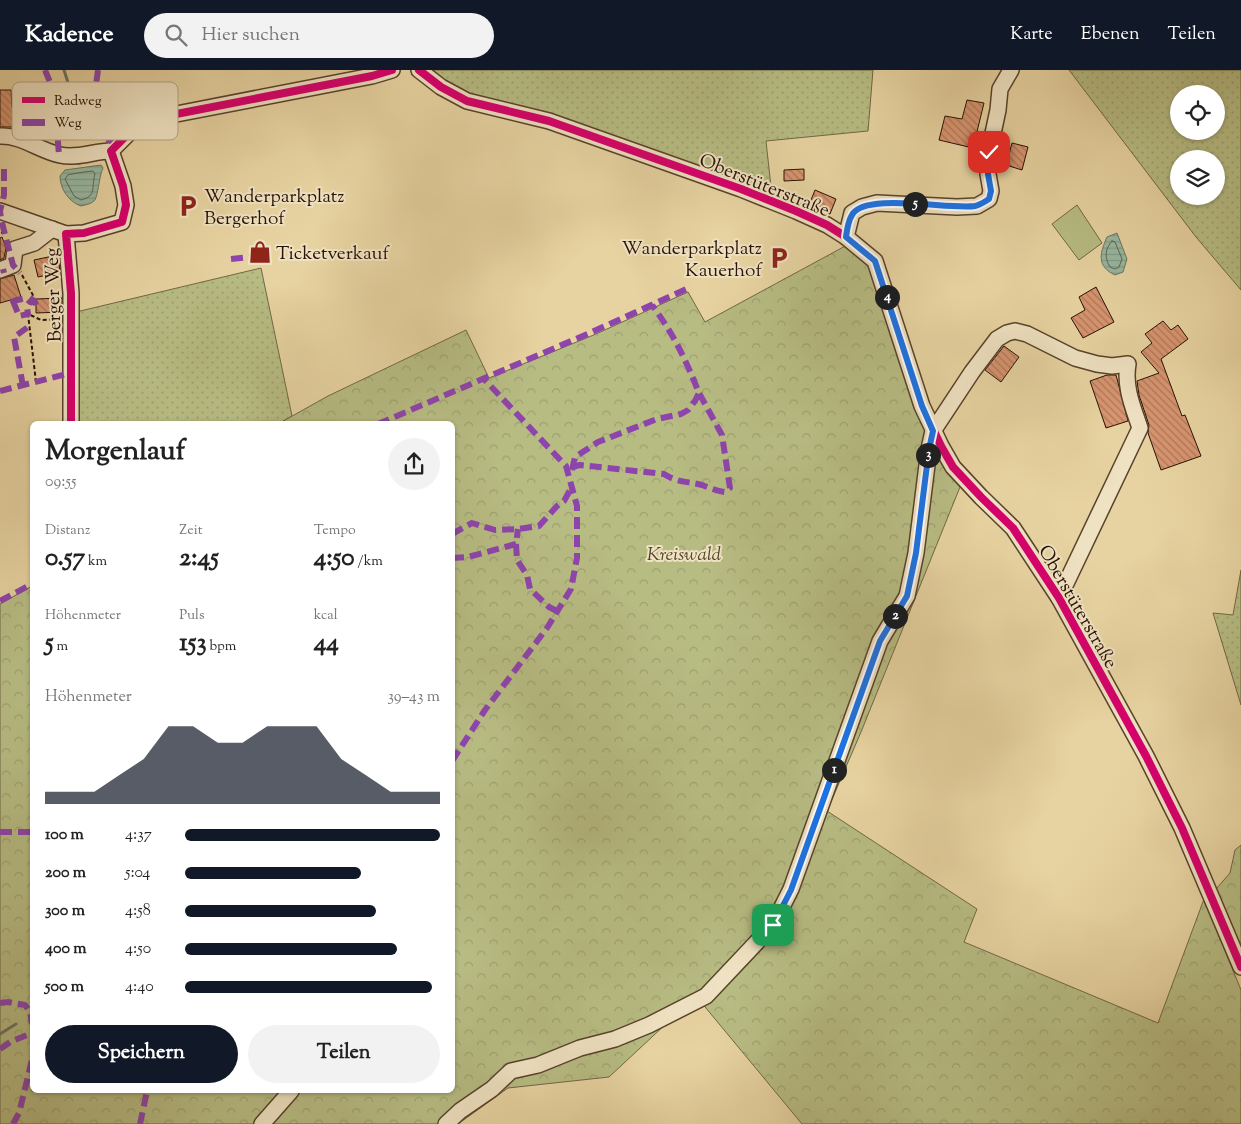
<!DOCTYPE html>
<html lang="de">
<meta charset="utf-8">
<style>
body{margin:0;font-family:"Sorts Mill Goudy",serif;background:#f2f2f2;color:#222;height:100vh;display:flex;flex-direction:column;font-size:19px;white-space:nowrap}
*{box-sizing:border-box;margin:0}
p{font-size:16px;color:#767676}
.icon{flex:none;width:28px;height:28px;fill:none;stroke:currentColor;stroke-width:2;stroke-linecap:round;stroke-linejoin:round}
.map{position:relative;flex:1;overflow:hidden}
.details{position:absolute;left:30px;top:351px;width:425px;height:672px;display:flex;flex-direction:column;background:#fff;border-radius:8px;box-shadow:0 1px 4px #0004}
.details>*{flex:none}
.controls{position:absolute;left:1170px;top:15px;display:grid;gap:10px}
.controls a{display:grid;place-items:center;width:55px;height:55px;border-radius:50%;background:#fff;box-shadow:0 1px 4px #0004;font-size:25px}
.pin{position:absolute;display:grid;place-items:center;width:42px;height:42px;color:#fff;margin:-21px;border-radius:10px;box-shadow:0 2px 8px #0006}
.km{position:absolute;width:25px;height:25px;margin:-12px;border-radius:50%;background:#222;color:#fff;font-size:14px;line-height:25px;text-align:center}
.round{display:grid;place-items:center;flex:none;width:52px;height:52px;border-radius:26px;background:#f2f2f2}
.summary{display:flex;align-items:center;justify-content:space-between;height:85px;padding:0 15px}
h1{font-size:28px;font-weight:700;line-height:38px}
.metrics{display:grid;grid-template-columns:repeat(3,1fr);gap:8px;height:85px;padding:5px 15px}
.metrics div{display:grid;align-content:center}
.metrics b{font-size:25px;font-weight:700}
.metrics small{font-size:14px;font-weight:400}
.metrics p{font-size:14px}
.chart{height:140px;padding:10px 15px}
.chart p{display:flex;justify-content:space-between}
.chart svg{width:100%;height:90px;margin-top:5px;fill:#111827;opacity:.7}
.button{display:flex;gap:10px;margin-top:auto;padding:10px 15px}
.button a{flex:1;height:58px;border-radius:30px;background:#111827;color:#fff;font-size:20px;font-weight:700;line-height:58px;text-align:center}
.button a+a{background:#f2f2f2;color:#222}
ul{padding:0 15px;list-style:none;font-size:16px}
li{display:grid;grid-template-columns:80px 60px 1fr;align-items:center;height:38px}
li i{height:12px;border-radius:6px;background:#111827}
header{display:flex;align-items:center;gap:30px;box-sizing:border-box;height:70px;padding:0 25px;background:#111827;color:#fff}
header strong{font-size:24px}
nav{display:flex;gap:28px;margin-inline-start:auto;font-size:18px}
.search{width:350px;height:45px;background:#f2f2f2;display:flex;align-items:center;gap:12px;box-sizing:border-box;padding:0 18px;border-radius:28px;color:#767676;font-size:19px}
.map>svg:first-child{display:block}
</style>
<header>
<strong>Kadence</strong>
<div class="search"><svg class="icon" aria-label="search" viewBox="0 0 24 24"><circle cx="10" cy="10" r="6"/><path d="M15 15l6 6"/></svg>Hier suchen</div>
<nav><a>Karte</a><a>Ebenen</a><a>Teilen</a></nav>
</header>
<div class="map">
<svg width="1241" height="1054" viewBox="0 0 1241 1054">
<defs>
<pattern id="grass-dots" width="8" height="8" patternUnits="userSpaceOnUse" patternTransform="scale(1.25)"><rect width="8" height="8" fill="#b7bc83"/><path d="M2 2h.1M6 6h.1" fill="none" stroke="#9da170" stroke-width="1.8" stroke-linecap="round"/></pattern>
<pattern id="forest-crowns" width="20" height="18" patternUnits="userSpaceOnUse" patternTransform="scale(1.25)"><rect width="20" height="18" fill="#b7bc83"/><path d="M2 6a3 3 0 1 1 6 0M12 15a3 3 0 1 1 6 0" fill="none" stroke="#9da170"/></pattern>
<pattern id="water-rules" width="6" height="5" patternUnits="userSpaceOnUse" patternTransform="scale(1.25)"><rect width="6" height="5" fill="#97b8a1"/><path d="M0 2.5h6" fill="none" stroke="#829d89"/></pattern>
<pattern id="building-back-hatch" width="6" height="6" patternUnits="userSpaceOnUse" patternTransform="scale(1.25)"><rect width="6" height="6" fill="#d79570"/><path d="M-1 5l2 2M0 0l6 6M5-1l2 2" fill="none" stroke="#ae785a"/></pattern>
</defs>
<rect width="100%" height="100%" fill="#e7d3a1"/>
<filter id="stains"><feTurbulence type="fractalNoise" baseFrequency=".004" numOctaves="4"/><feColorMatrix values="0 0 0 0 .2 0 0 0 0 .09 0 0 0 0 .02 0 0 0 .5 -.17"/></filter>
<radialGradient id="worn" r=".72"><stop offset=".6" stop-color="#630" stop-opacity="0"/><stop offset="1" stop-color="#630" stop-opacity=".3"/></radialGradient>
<g fill="url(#grass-dots)" stroke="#706744" fill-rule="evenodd">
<polygon points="426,0 873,0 868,61 766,71 772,126 475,29"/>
<path d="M1069 0H1241V220L1196 167ZM1179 24H1216V61H1179ZM1179 89H1216V126H1179Z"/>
<polygon points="261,198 292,346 278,354 73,354 76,242"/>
<polygon points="1241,500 1241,635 1213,543 1233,545"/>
</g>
<g fill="url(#forest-crowns)" stroke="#706744">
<polygon points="849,174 872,192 938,381 960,417 861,662 827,741 977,839 964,872 1158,953 1204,829 1241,920 1241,1054 802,1054 696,926 609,1007 508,1018 458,1054 0,1054 0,534 32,516 32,1021 452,1021 452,354 278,354 328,326 466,260 489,308 596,264 688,222 705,252"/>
<polygon points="1241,775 1241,883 1216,819 1230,803 1235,780"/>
</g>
<polygon fill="#b7bc83" stroke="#706744" points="1077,135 1102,173 1079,190 1052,154"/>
<g fill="url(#water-rules)" stroke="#6b7662">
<path d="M101 95 103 98C99 106 98 128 94 131 91 134 85 135 81 136 69 132 60 119 60 106L65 100Z"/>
<path d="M1117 163 1127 189 1123 202 1115 205C1096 196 1100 183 1107 167Z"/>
</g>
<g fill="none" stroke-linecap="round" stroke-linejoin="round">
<g stroke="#606552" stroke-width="1">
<path d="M84 102 93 101 95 104C91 118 97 126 81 130L74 126 65 109 68 105Z"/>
<path d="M1112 171 1115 172 1122 189 1119 197 1115 199 1110 197C1104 187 1105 179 1112 171Z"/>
</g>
<g stroke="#6b7662" stroke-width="3">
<polyline points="64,0 70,19 69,60"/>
<polyline points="0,964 16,954"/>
</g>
</g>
<g fill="url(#building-back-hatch)" stroke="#291204">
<polygon points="0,20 11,20 12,38 35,37 35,23 51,23 52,63 36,63 36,57 0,57"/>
<polygon points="967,30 984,33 973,78 939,70 945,46 962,49"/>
<polygon points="1012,73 1028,77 1022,100 1006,95"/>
<polygon points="804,99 804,110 784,111 784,100"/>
<polygon points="815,120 836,129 830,144 809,135"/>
<polygon points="2,167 6,178 4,188 0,190 0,168"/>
<polygon points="58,185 60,202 38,207 34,190"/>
<polygon points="14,205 21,227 0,233 0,209"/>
<polygon points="1096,217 1114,252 1083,268 1071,248 1085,240 1079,227"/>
<polygon points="62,228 62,242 36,243 36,229"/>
<polygon points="1163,251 1171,260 1178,255 1188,269 1161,289 1182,346 1185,345 1201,386 1161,400 1148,363 1149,355 1139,325 1137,311 1159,303 1141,282 1152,273 1145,264"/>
<polygon points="1004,276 1019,287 1001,312 985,300"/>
<polygon points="1107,305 1116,305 1128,351 1106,358 1090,311"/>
</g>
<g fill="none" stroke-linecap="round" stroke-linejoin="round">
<defs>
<g id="minor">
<polyline points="419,0 441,17 467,31 549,51 741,119 796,141 827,155 846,167 875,191 922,336 941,376 953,397 981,427 1013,458 1059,528 1146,686 1182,758 1241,897"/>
<path d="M0 66C21 65 40 81 60 85 77 89 94 81 111 81L131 61 161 47 372 6 392 0"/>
<polyline points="0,141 66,164 84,163 122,152 126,135 123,116 111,81"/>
<polyline points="66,164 71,223 71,354"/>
<polyline points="846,167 852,143 862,137 877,133 957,137 977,136 989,129 991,121 988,104 989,82 998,40 1000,19 1011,0"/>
<polyline points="0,200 13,195 15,179 34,173 52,159"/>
<polyline points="262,1054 291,1021"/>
<path d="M446 1054 460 1041 492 1019 511 1001 538 995 580 978 615 969 649 955 706 926 773 855 791 819 880 571 907 526 916 483 929 379 933 361 972 302 997 269 1007 263 1015 261 1027 264 1075 288 1097 294 1112 296 1128 294C1124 317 1133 337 1140 358L1059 528"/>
</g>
</defs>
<use href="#minor" stroke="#58422b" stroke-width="18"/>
<g stroke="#291204" stroke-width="2" stroke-dasharray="4 2.5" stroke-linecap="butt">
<polyline points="1,163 5,162"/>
<polyline points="22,205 34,227"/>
<polyline points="36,312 28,244 41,250 59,249"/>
</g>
<use href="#minor" stroke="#efe2c2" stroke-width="15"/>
<g stroke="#8e44ad" stroke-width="6" stroke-dasharray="12 6" stroke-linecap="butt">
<polyline points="45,0 54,22 59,85"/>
<polyline points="98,0 96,15 102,65 116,75"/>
<polyline points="30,56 36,56"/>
<polyline points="4,99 4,125 0,141 1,149 13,195 20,203"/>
<polyline points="231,189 251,187"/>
<polyline points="3,199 4,203"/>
<polyline points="13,229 13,231 26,228 30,232 35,232 36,235"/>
<polyline points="13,231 19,246 28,244 27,237 34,227"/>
<polyline points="23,316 14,267 28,257"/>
<polyline points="0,321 70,303"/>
<polyline points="378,354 592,262 691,217"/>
<path d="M572 397 580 395 664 404C678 413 687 411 702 415 710 418 717 421 725 422L730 418 722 365 699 323"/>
<path d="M572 400 575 387 598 372 657 349 681 344 688 340 695 331 699 323C685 288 674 265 652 235"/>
<polyline points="452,464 472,453 495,460 518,459 539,456 557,436 564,431 572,417"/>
<polyline points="516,474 517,490 527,505 530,519 549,537 557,541"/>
<polyline points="452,488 468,487 516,474 518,459"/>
<polyline points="0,531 32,514"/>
<polyline points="452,691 485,640 547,558 571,519 577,488 577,436 566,396 484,309"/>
<polyline points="0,762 32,762"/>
<polyline points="0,933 8,932 25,935 30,942 32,954"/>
<polyline points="0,979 12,971 32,963"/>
<polyline points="13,1054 19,1043 32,990"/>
<polyline points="140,1054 147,1021"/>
</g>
<defs>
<g id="cycleway">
<polyline points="419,0 441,17 467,31 549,51 741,119 796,141 827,155 846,167 875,191 922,336 941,376 953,397 981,427 1013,458 1059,528 1146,686 1182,758 1241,897"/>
<polyline points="71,354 71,223 66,164 84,163 122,152 126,135 123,116 111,81 131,61 161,47 372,6 392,0"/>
</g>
</defs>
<use href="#cycleway" stroke="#efe2c2" stroke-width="11"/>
<use href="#cycleway" stroke="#d6006c" stroke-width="8"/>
</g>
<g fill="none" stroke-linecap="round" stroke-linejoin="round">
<defs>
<path id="route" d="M773 855 791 820 880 571 907 526 916 483 929 379 933 361 922 336 875 191 846 167C847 160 848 151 852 145 864 122 951 140 975 136 980 135 984 132 989 129L991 121 988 104 989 82"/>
</defs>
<use href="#route" stroke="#fff" stroke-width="10"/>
<use href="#route" stroke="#1a73e8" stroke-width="6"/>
</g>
<defs>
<symbol id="parking-bare" viewBox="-9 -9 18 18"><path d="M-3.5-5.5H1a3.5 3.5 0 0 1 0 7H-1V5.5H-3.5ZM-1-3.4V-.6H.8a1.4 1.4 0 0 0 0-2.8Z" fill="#8f2418" stroke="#efe2c2" stroke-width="2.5" paint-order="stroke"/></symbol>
<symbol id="shop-bare" viewBox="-9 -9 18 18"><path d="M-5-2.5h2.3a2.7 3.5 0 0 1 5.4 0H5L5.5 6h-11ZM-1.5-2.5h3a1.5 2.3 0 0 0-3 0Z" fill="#8f2418" stroke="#efe2c2" stroke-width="2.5" paint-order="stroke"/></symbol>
</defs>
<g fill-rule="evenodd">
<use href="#parking-bare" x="172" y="120" width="32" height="32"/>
<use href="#shop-bare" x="244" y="166" width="32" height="32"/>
<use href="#parking-bare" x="763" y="172" width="32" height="32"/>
</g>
<g text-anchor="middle" stroke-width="4" stroke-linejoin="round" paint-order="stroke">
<g font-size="19" fill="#291204" stroke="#efe2c2">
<text transform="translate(765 114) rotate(22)" y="7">Oberstüterstraße</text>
<text transform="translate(52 225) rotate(-92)" y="7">Berger Weg</text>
<text transform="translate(1079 536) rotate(60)" y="7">Oberstüterstraße</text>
</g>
<g font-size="19" fill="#291204" stroke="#efe2c2" text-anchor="start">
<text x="204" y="132">Wanderparkplatz<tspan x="204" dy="22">Bergerhof</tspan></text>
<text x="762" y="184" text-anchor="end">Wanderparkplatz<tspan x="762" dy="22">Kauerhof</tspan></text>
<text x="276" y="189">Ticketverkauf</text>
</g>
<g font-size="19" font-style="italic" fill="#54452a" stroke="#efe2c2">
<text x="684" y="490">Kreiswald</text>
</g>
</g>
<rect x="12" y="12" width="166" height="58" rx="8" fill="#efe2c2" stroke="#b4a489" stroke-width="1"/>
<rect x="22" y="27" width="23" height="6" fill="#d6006c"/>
<rect x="22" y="49" width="23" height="7" fill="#8e44ad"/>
<g font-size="14" fill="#291204">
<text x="54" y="35">Radweg</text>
<text x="54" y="57">Weg</text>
</g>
<rect width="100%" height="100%" filter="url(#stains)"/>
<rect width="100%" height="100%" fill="url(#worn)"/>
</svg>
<div class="controls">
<a><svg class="icon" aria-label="locate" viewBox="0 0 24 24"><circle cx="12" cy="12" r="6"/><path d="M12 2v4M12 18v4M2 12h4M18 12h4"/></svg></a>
<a><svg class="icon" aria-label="layers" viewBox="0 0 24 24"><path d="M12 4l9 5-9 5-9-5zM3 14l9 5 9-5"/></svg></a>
</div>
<div class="pin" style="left:773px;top:855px;background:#1e9e55"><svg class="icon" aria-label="arrive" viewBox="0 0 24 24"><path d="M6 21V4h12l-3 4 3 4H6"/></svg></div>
<div class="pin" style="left:989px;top:82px;background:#d93025"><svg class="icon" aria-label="check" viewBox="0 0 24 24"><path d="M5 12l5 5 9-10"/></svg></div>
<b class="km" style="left:834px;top:700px">1</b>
<b class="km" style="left:895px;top:546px">2</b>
<b class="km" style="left:928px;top:385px">3</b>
<b class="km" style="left:887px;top:227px">4</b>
<b class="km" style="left:915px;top:134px">5</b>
<section class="details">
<div class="summary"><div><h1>Morgenlauf</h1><p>09:55</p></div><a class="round"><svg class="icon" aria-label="share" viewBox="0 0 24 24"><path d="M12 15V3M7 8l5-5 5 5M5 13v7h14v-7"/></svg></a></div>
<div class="metrics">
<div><p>Distanz</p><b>0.57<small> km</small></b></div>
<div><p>Zeit</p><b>2:45</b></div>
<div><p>Tempo</p><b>4:50<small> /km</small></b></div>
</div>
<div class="metrics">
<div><p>Höhenmeter</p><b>5<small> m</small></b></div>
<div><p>Puls</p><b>153<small> bpm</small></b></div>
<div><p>kcal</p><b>44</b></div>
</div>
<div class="chart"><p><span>Höhenmeter</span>39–43 m</p>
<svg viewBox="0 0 160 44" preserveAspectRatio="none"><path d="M0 44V38L10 38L20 38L30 30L40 22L50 6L60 6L70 14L80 14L90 6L100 6L110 6L120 22L130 30L140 38L150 38L160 38V44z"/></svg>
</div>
<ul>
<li><b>100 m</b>4:37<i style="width:100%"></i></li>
<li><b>200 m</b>5:04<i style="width:69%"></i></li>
<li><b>300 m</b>4:58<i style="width:75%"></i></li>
<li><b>400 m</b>4:50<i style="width:83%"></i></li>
<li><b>500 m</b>4:40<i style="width:97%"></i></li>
</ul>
<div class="button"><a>Speichern</a><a>Teilen</a></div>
</section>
</div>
